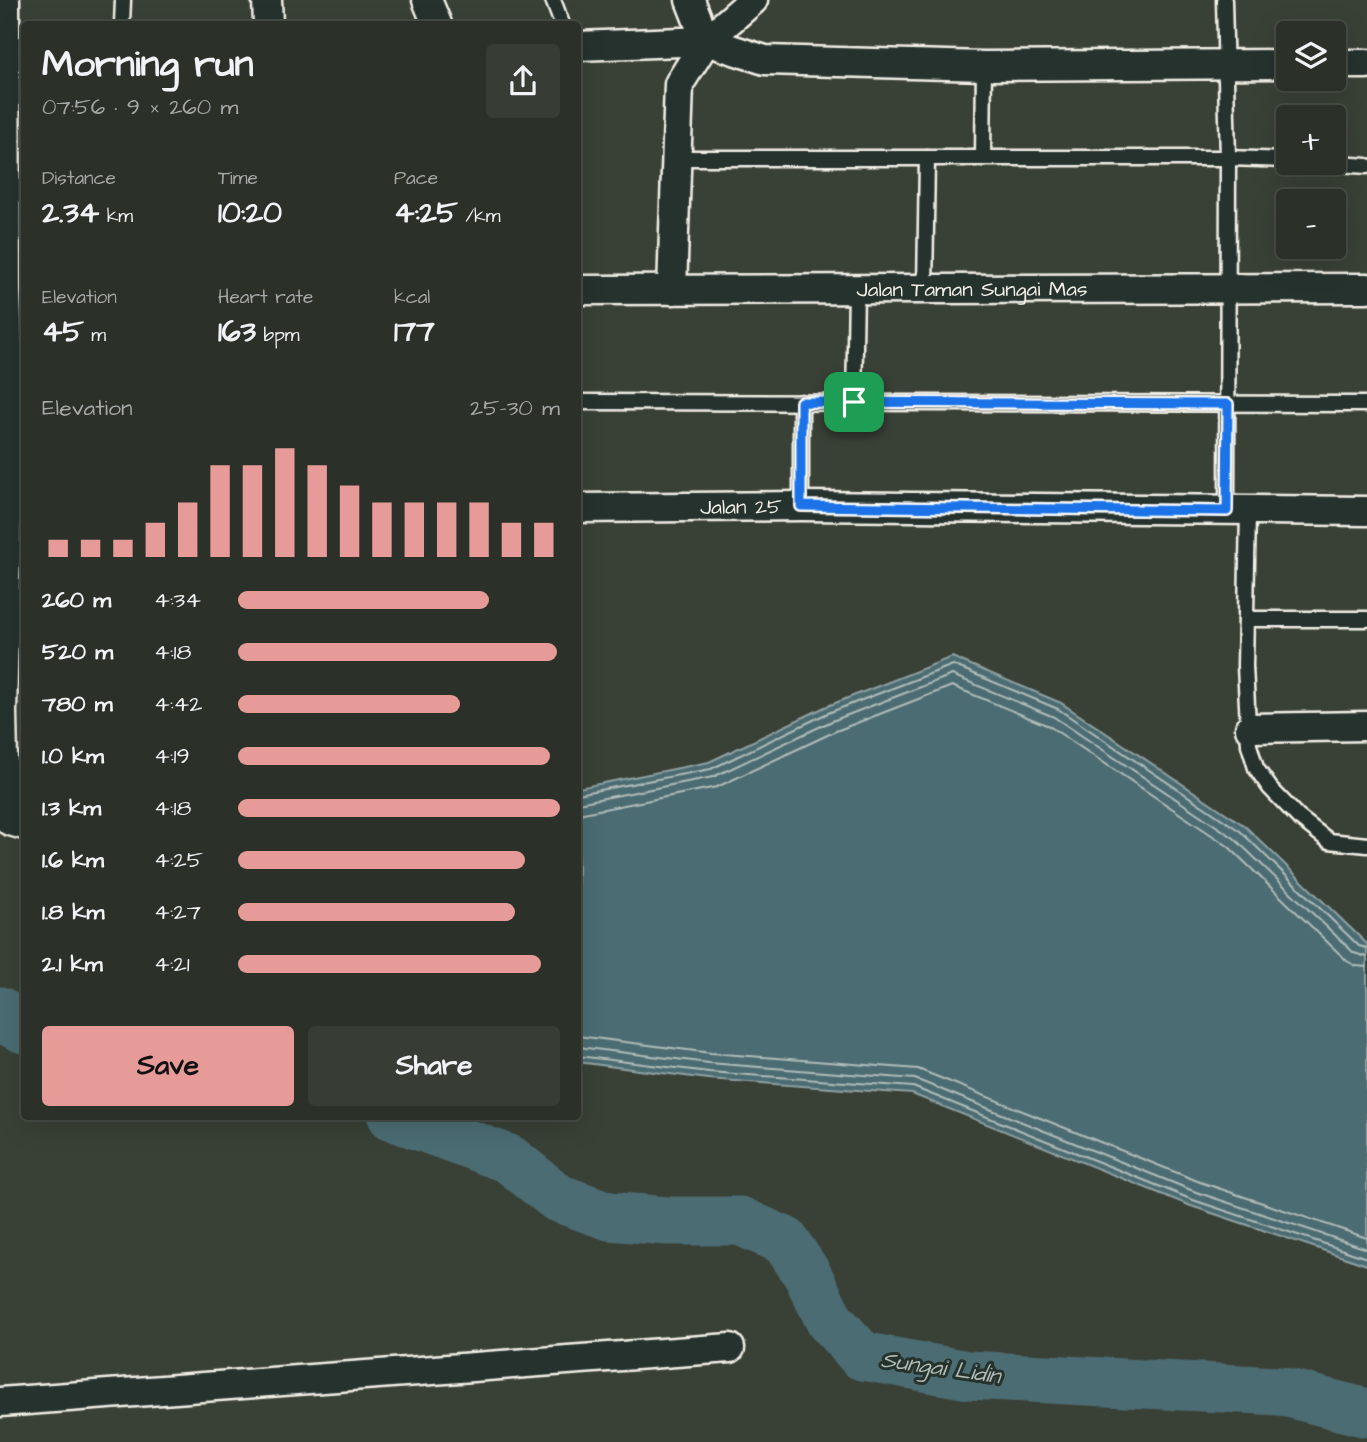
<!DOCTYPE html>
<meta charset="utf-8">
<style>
body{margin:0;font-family:"Architects Daughter",sans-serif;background:#373c34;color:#f1f3f6;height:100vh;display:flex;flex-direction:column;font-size:26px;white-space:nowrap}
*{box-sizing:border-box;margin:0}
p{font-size:23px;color:#a6a9a8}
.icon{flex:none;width:38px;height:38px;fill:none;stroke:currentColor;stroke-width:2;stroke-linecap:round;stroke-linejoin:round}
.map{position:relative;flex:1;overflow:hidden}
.details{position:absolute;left:21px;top:21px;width:560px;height:1099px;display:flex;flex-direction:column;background:#2b3028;border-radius:7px;box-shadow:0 7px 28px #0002,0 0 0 2px #474b45}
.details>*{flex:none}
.tools{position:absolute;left:1276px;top:21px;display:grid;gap:14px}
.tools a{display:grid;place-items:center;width:70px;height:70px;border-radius:7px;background:#2b3028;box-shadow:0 7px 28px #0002,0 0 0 2px #474b45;font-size:35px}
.pin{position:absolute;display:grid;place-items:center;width:60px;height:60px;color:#fff;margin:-30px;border-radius:14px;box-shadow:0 4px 10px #0006}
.round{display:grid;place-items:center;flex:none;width:74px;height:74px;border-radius:7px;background:#373c34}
.headline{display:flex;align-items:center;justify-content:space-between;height:119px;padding:0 21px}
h1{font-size:38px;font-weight:700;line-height:52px}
.metrics{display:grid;grid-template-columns:repeat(3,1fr);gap:10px;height:119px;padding:7px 21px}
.metrics div{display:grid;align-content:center}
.metrics b{font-size:30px;font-weight:700}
.metrics small{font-size:19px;font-weight:400}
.metrics p{font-size:19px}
.chart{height:196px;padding:14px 21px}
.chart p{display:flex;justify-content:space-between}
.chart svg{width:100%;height:126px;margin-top:7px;stroke:#e69b98;stroke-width:6}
.button{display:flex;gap:14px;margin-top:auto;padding:14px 21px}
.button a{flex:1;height:80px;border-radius:7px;background:#e69b98;color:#111;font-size:28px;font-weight:700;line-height:80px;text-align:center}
.button a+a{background:#373c34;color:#f1f3f6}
ul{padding:0 21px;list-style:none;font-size:23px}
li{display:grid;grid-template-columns:112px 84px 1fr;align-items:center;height:52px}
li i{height:18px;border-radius:9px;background:#e69b98}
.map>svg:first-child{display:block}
</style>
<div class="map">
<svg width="1367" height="1442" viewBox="0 0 1367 1442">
<rect width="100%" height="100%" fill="#394036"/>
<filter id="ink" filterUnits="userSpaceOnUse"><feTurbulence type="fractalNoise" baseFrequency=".0143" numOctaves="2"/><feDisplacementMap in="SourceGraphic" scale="14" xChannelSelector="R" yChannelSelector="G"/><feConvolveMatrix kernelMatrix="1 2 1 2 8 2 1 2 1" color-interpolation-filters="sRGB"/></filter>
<g filter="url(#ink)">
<polygon fill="#4c6c73" stroke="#8fa1a2" stroke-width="2" points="952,657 1061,703 1245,826 1367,944 1367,1265 1191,1206 912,1094 708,1079 578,1062 578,788 709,762 825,707"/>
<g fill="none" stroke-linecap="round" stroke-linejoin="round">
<g stroke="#b1bcb9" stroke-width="2">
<polyline points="578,794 711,769 828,713 953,665 1058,709 1240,831 1359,946 1367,948"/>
<polyline points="578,803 713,777 832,721 952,675 1054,717 1234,838 1354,953 1367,957"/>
<polyline points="578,814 717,787 836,731 952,686 1049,726 1228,846 1347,961 1356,966 1367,967"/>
<polyline points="578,1036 711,1053 918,1069 1200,1182 1367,1238"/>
<polyline points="578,1047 709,1063 915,1079 1196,1192 1367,1249"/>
<polyline points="578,1056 709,1072 913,1087 1193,1200 1367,1258"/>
</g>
<g stroke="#4c6c73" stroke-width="49">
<polyline points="0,1011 5,1020 24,1029"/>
<polyline points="392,1116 509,1159 558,1198 609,1216 668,1221 740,1221 785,1241 807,1274 830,1321 862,1356 968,1375 1280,1391 1367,1413"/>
</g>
<defs>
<g id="lane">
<polyline points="553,0 562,24"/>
<polyline points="1224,0 1228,158 1227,511"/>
<polyline points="122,24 123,0"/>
<polyline points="675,158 1228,158 1288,160"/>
<polyline points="983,158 984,66"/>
<polyline points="1325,163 1367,166"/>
<polyline points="925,290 927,158"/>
<polyline points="578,402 1367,404"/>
<polyline points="801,402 801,506"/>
<polyline points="854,402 856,291"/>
<polyline points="1248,511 1245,666 1249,745 1256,768 1270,788 1298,817 1329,841 1367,845"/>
<polyline points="1246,619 1367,619"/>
</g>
<g id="street">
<polyline points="5,0 6,290 10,397 2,712 4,811 10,821 24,825"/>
<polyline points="267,0 268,24"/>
<polyline points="427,0 437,24"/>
<polyline points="690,0 706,41"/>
<polyline points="706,41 765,60 984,66 1288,64"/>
<polyline points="578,46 706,41 753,0"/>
<polyline points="1334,64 1367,64"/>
<path id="s1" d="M578 290 1367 288"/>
<polyline points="672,290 679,84 706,41"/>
<path id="s2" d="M578 508 801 506 1367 511"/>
<polyline points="1250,728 1367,726"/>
<polyline points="0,1402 730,1348"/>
</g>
</defs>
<use href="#lane" stroke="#f4f1e8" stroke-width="19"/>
<use href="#street" stroke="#f4f1e8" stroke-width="33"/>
<use href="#lane" stroke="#26332d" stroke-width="14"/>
<use href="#street" stroke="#26332d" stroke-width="28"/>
</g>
</g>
<g fill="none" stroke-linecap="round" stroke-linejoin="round" filter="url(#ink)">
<defs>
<polygon id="route" points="801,402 1228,404 1227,511 801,506"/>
</defs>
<use href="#route" stroke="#fff" stroke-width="14"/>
<use href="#route" stroke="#1a73e8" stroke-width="9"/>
</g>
<g text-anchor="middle" stroke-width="6" stroke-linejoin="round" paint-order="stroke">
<g font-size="21" fill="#f4f1e8" stroke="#26332d">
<text dy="7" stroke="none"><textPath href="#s1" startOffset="394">Jalan Taman Sungai Mas</textPath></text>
<text dy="7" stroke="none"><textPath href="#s2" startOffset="163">Jalan 25</textPath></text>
</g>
<g font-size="23" font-style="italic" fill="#b1bcb9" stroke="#26332d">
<text transform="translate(941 1367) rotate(8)" y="8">Sungai Lidin</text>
</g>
</g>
</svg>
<div class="tools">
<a><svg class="icon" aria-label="layers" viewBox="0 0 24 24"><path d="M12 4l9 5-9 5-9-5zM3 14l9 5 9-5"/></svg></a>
<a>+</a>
<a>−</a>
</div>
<div class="pin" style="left:854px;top:402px;background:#1e9e55"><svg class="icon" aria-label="arrive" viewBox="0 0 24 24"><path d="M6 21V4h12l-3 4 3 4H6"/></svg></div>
<section class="details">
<div class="headline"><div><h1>Morning run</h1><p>07:56 · 9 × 260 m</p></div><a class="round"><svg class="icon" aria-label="share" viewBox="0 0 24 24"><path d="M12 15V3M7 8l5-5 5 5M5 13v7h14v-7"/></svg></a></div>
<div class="metrics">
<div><p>Distance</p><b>2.34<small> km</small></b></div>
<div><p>Time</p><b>10:20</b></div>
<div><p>Pace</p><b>4:25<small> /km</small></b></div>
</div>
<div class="metrics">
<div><p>Elevation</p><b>45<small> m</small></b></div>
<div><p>Heart rate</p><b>163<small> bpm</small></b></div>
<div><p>kcal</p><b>177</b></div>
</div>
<div class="chart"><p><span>Elevation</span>25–30 m</p>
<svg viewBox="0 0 160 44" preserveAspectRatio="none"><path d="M5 44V38M15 44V38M25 44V38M35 44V32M45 44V25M55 44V12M65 44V12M75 44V6M85 44V12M95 44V19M105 44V25M115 44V25M125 44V25M135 44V25M145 44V32M155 44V32"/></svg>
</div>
<ul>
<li><b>260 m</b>4:34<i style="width:78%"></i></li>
<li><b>520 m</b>4:18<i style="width:99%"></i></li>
<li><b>780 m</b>4:42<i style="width:69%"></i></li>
<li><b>1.0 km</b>4:19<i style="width:97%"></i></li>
<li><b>1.3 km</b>4:18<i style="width:100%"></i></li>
<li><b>1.6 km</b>4:25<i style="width:89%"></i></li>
<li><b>1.8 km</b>4:27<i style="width:86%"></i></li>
<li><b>2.1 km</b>4:21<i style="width:94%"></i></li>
</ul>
<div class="button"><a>Save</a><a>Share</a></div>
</section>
</div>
